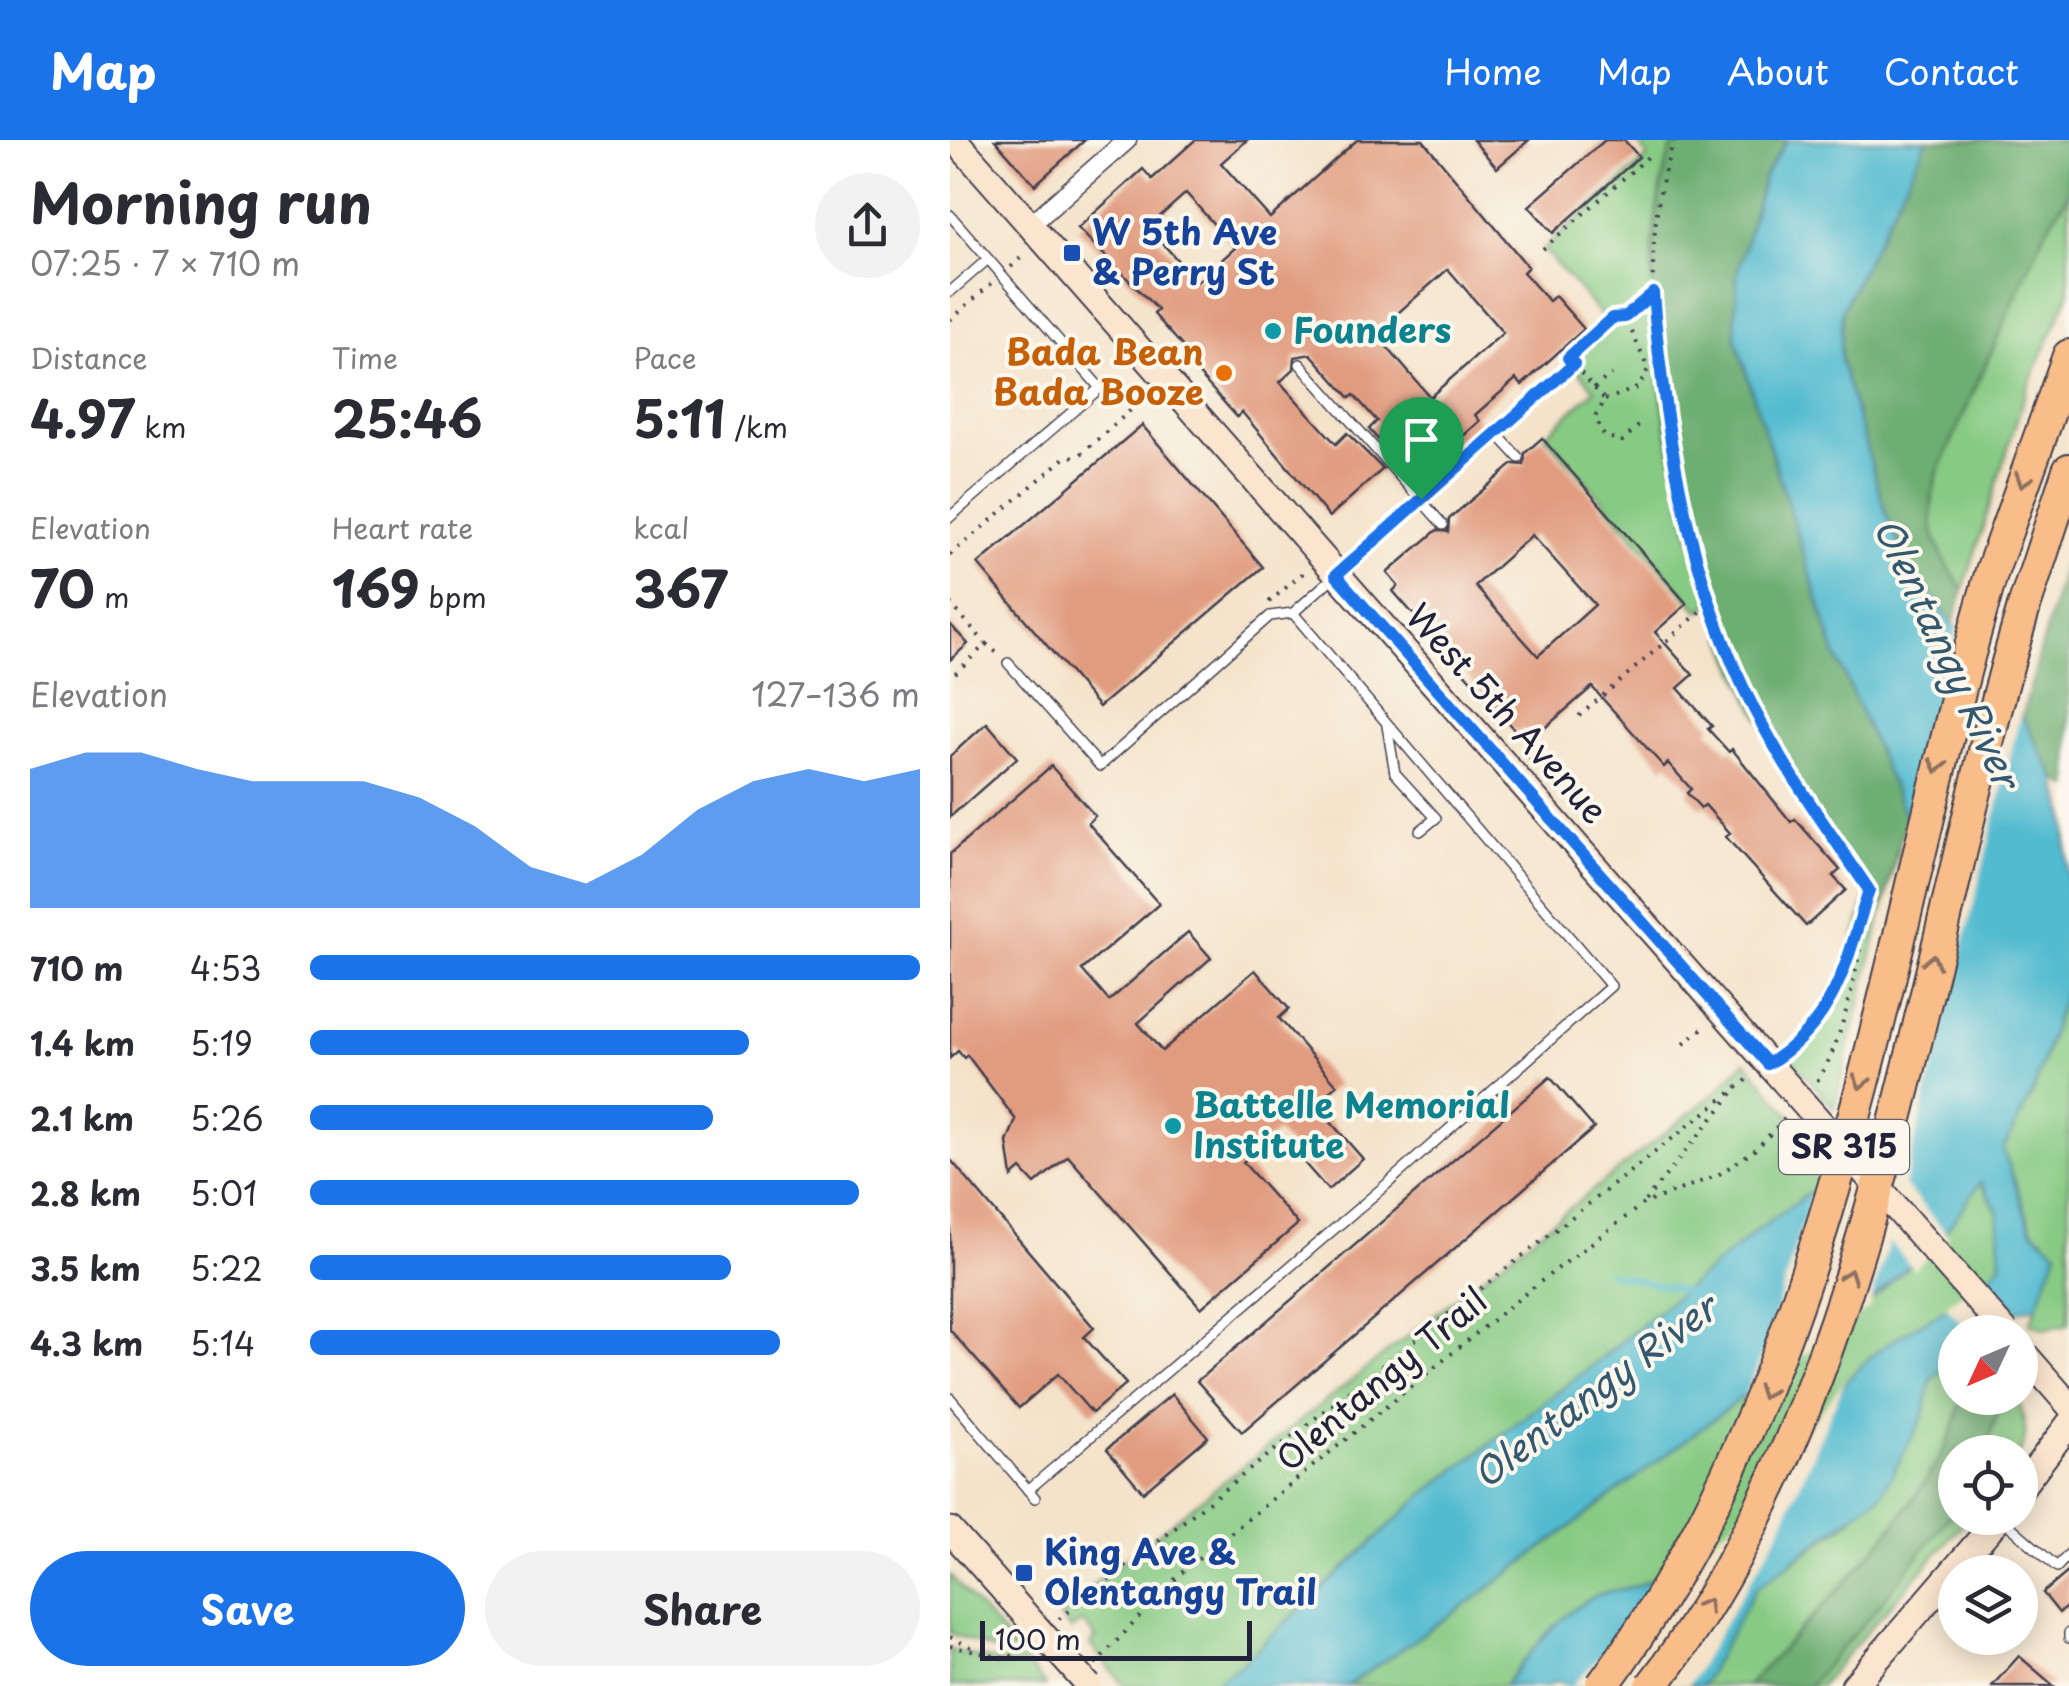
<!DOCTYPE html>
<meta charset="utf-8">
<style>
body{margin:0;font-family:"Playpen Sans",sans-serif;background:#f2f2f3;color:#2b2b33;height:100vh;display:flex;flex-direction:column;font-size:38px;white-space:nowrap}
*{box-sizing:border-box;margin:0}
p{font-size:32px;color:#7c7c81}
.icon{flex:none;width:55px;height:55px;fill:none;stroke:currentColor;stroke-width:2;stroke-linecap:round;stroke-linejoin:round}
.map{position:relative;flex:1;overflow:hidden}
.drawer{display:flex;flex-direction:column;background:#fff;width:950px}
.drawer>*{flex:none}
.needle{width:65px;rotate:226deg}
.fabs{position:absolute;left:988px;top:1175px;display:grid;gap:20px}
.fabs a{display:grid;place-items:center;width:100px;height:100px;border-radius:50%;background:#fff;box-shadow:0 5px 25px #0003;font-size:50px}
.scale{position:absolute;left:30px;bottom:25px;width:272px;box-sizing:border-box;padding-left:10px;border:5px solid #22223b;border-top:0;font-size:28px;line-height:35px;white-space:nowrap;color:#22223b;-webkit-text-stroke:8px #fbf7ec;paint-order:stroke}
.pin{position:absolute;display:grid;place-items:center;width:85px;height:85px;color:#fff;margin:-102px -42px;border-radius:50% 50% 50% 0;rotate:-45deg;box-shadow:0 0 10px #0007}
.pin .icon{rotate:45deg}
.round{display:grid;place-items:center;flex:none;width:105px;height:105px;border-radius:52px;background:#f2f2f3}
.headline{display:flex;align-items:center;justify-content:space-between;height:170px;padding:0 30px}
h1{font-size:55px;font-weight:700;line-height:75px}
.stats{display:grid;grid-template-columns:repeat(3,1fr);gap:15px;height:170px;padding:10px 30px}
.stats div{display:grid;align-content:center}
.stats b{font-size:50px;font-weight:700}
.stats small{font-size:28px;font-weight:400}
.stats p{font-size:28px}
.chart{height:280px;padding:20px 30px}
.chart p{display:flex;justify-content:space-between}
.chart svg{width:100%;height:180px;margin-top:10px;fill:#1a73e8;opacity:.7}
.cta{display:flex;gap:20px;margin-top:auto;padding:20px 30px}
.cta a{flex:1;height:115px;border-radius:60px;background:#1a73e8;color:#fff;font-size:40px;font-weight:700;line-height:115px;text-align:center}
.cta a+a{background:#f2f2f3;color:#2b2b33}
ul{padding:0 30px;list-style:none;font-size:32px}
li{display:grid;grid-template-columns:160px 120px 1fr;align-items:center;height:75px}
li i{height:25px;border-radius:12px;background:#1a73e8}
header{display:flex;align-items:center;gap:60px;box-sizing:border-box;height:140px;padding:0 50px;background:#1a73e8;color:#fff}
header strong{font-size:48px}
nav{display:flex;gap:55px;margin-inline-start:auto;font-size:35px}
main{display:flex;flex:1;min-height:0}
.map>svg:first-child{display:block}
</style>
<header>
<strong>Map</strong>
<nav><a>Home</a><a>Map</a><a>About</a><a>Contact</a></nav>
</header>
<main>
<section class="drawer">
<div class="headline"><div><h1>Morning run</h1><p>07:25 · 7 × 710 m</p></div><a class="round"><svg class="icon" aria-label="share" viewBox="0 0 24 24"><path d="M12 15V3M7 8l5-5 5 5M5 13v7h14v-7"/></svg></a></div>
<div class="stats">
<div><p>Distance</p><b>4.97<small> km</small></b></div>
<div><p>Time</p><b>25:46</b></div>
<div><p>Pace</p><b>5:11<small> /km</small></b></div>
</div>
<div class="stats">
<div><p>Elevation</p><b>70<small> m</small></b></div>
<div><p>Heart rate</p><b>169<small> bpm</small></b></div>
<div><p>kcal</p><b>367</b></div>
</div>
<div class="chart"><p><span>Elevation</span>127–136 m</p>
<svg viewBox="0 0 160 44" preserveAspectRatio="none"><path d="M0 44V10L10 6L20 6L30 10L40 13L50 13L60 13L70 17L80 24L90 34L100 38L110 31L120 20L130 13L140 10L150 13L160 10V44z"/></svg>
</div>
<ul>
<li><b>710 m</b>4:53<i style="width:100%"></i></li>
<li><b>1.4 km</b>5:19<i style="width:72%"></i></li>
<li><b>2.1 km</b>5:26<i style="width:66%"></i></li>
<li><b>2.8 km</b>5:01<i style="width:90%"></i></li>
<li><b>3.5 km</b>5:22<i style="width:69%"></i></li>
<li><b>4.3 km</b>5:14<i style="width:77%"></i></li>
</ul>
<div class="cta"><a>Save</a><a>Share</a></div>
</section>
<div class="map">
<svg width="1119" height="1546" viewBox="0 0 1119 1546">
<rect width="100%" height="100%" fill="#fbf7ec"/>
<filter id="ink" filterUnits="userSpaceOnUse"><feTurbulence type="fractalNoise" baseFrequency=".01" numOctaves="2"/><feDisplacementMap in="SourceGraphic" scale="20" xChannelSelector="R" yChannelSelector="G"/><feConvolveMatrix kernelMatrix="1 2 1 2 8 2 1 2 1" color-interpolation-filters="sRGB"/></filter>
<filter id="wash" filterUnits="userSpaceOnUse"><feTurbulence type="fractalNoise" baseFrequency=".0048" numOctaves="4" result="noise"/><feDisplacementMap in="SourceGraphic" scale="40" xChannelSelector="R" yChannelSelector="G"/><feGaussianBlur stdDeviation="2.25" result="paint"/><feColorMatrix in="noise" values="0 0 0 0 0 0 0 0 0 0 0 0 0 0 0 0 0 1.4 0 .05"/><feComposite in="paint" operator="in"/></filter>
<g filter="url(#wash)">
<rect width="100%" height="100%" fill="#f4e3ca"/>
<g fill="#87ca84" stroke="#547660" stroke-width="2.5">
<path d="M685 0H725C673 129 720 334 763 461L750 472 595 295 645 250 618 218 657 182 593 109 698 17Z"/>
<path d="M1119 53V155L1076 250 1013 451C985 405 973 388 987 335L1094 93Z"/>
<path d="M919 750 934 765 884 968 836 913C889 868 898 815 919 750Z"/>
<polygon points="1119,836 1119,1184 1095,1189 1080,1183 1107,1111 1082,1089 1053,1009 1084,950"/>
<polygon points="796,921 887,1033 808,1090 638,1229 472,1356 290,1525 259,1546 175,1546 140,1505 146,1498 132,1481 121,1490 110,1477 123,1467 120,1463 764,954"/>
<path d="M1030 1041 1048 1072 1051 1123 1038 1139 995 1172 927 1212 787 1385C759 1408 728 1428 694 1443 678 1450 658 1449 642 1458 605 1481 581 1513 554 1546H397L530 1455 925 1157 995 1092Z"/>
<path d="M1005 1220V1258H1011C998 1350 861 1476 797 1546H751L806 1448 901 1380 973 1277 981 1240Z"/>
<path d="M1052 1258H1067C1074 1277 1080 1296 1070 1313L1035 1312Z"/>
<polygon points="1005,1369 1005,1378 1018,1378 869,1546 858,1546 925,1471"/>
<polygon points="0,1435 67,1510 45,1511 0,1493"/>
<polygon points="0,1509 46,1522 74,1521 96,1546 0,1546"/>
</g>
<g fill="#6dae72" stroke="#486856" stroke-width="2.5">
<path d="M725 0H837L814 37 787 135 785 197 886 516 956 677 934 765 919 750C879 691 837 633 805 570 735 433 666 146 725 0Z"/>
<path d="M977 0H1119V53L1094 93 987 334C973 388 985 405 1013 451L1002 486 956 421 936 374 890 219 892 170Z"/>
<polygon points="1119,407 1119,647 1106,639 1072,577"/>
<path d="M1011 1258H1052L1035 1312H1005V1369L925 1471 858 1546H797C861 1476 998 1350 1011 1258Z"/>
</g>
<path fill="#52bbd0" stroke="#3a6e86" stroke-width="2.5" d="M837 0H977L892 170 890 219 936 373 956 421 1072 577 1106 639 1116 679 1119 836 1084 950 1053 1009 1081 1089 1107 1111 1087 1166 1066 1172 1042 1192H1005V1220L981 1240 973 1277 931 1355 806 1448 751 1546H622L606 1541 598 1546H554C581 1513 606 1476 645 1456 658 1450 675 1450 689 1445 713 1438 742 1420 762 1406 830 1358 862 1263 929 1210 970 1179 1019 1165 1051 1123L1048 1072 1031 1042 995 1092 925 1157 530 1455 397 1546H259L290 1525 472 1356 638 1229 808 1090 887 1033 923 995 956 931 993 762 886 516 785 197 787 135 814 37Z"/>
<g fill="#f4e3ca">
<polygon points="1008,485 1072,568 954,1045 999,1096 964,1129 939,1102 919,1168 793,1260 815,1208 865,1042 919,993 952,929 988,763 955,686"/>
<polygon points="1034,1136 1069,1176 1050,1192 1020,1192 996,1166"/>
<polygon points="896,1238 829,1392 738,1546 622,1546 758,1402 784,1382"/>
</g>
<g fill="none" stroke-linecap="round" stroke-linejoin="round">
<polyline stroke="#52bbd0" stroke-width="5" points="658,1133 735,1151"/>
</g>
<g id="blocks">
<g fill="#e19c80" fill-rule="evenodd">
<polygon points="45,0 135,0 85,45"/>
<path d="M245 0H297L271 23 320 78 407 0H473L578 127 573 132 599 161 605 156 634 189 572 245 566 239 525 275 530 281 468 336 449 315 445 319 419 289 427 281 404 255 400 258 361 214 345 217 344 229 330 242 386 304 397 293 433 329 379 377 292 272 287 277 230 213 235 209 204 174 208 170 128 88 193 29 202 39ZM236 53 285 108 247 142 198 87ZM498 129 553 193 480 257 425 193Z"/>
<polygon points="523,0 579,0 547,28"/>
<polygon points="655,0 674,0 689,17 603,93 579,66"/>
<polygon points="192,285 313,427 149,567 28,424"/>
<path d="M592 298 737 464 705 492 743 535 728 548 762 586 758 589 779 612 782 609 841 682 845 679 890 730 883 736 896 750 856 786 776 697 780 693 755 665 751 668 737 653 741 649 718 623 714 627 642 547 582 599 572 589 567 593 443 451 448 446 437 433 487 390 498 392 499 379 563 324 574 325 575 313ZM582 395 645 465 588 516 525 446Z"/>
<polygon points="0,484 18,504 0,520"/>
<polygon points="37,583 67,618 0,677 0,616"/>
<polygon points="101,626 145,676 138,683 209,764 132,830 159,861 238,792 261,818 188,883 212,911 305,830 339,869 329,878 387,945 365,964 413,1019 378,1050 327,992 293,1022 348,1084 251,1168 118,1016 85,1044 71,1029 62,1037 57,1002 66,980 17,915 14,918 8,911 0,918 0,714"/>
<polygon points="600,937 644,988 292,1292 247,1241"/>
<polygon points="0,1019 144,1188 134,1197 176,1244 142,1273 108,1234 69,1268 0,1190"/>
<polygon points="222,1254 258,1297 193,1352 157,1309"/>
<polygon points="1119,1431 1119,1465 1109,1473 1093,1453"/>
<polygon points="1069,1516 1104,1546 1042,1546"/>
</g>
</g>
</g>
<g filter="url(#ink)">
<use href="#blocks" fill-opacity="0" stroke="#423f50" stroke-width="2.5"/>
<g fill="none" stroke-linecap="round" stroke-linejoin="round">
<defs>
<g id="lane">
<polyline points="0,75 150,248 0,377"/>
<polyline points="0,152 38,119"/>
<polyline points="350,224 493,385"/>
<polyline points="546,293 569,318"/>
<polyline points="58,523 150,626 320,476 343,473"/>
<polyline points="437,586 445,633 486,678 470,691"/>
<polyline points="0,1258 85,1358"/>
<polyline points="78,1350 437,1044 661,846 343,473 623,224"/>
<polyline points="1052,1379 1107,1427 1119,1414"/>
<polyline points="1119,1493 1119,1498"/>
</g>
<polyline id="street" points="79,86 177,0"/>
<g id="secondary">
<polyline points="5,0 831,938"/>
<polyline points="1070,1209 1119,1265"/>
<polyline points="1070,1349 1119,1284"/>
<polyline points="0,1390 103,1506"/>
<polyline points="904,1546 1049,1378"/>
</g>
<g id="highway">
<polyline points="1042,431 1119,216"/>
<polyline points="1074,467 1119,330"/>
</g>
</defs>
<use href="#lane" stroke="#423f50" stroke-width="12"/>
<use href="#street" stroke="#423f50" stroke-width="21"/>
<use href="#secondary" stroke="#423f50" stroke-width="29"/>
<use href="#highway" stroke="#423f50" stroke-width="36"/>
<g stroke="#423f50" stroke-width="4" stroke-dasharray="2.5 8" stroke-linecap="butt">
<path d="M725 0C666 146 735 433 805 570 837 633 879 691 919 750 913 800 895 907 864 945"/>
<polyline points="593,109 699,16"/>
<polyline points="61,127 76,113"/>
<polyline points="0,180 42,143"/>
<polyline points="624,212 703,153"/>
<polyline points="631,233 655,260 645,277 654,296 672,301 691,284"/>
<polyline points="644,248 661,234"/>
<polyline points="655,260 689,247 698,229 676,178"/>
<polyline points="0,415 116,317 129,316 200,253"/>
<polyline points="319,462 352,434 353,426"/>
<polyline points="0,463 36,504 0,538"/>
<polyline points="36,504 51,516"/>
<polyline points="629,576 763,461"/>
<polyline points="579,620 590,610"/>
<polyline points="734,904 754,887"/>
<path d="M835 914C886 872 896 824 915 763"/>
<polyline points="695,1061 784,952"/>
<polyline points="109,1479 802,936"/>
<polyline points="0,1497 23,1508"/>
<polyline points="0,1506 57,1519 75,1508"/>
<polyline points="145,1524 230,1434 586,1145 693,1064 768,1035 806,1009 838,975"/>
</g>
<use href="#lane" stroke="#fff" stroke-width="9"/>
<use href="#street" stroke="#fff" stroke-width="18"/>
<use href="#secondary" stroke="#fce5cf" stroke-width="25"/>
<use href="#highway" stroke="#f8bd88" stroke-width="32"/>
<defs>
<g id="secondary-bridge">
<polyline points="831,938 1056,1192"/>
<polyline points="103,1506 139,1546"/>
</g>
<g id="highway-bridge">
<path d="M652 1546C891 1222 932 807 1042 431"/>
<path d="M702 1546C925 1256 971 812 1074 467"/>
</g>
</defs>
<use href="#secondary-bridge" stroke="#423f50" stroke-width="29" stroke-linecap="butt"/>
<use href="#highway-bridge" stroke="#423f50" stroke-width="36" stroke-linecap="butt"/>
<use href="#secondary-bridge" stroke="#fce5cf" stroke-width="25"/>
<use href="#highway-bridge" stroke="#f8bd88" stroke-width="32"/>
</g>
<defs><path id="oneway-chevron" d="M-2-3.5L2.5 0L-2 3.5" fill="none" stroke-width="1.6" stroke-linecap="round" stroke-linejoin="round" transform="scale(2.5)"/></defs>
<g stroke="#8d7062">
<use href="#oneway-chevron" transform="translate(1073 340) rotate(109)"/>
<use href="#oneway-chevron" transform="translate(988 626) rotate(103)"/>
<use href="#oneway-chevron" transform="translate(982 821) rotate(-77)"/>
<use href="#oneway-chevron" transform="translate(911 942) rotate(105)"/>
<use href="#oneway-chevron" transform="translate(899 1136) rotate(-70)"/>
<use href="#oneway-chevron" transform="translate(815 1252) rotate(110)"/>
<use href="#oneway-chevron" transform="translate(756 1465) rotate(-59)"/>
</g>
</g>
<g fill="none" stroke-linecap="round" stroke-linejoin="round" filter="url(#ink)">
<defs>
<path id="route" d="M703 153C714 291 740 447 805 571 838 634 879 691 919 750 896 822 887 881 818 924L386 435 624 224 618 218 662 178 675 177Z"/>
</defs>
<use href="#route" stroke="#fff" stroke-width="20"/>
<use href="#route" stroke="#1a73e8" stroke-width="12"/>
</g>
<g fill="#1a4fb4" stroke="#fbf7ec" stroke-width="4">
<rect x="112" y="103" width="20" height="20" rx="5"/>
<rect x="64" y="1423" width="20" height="20" rx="5"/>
</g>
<g fill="#0f9aa8" stroke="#fbf7ec" stroke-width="4">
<circle cx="323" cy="191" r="10"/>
<circle cx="223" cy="986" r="10"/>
</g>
<circle fill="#e8710a" stroke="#fbf7ec" stroke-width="4" cx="274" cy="233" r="10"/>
<g text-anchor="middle" stroke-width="8" stroke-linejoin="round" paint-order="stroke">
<rect fill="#fbf7ec" stroke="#636270" stroke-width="2.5" x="829" y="980" width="130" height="54" rx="8"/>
<g font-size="32" font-weight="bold" fill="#22223b">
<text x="894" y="1018">SR 315</text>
</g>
<g font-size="35" font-weight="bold" fill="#164399" stroke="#fbf7ec" text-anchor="start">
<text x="142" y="105">W 5th Ave<tspan x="142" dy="40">&amp; Perry St</tspan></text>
<text x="94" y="1425">King Ave &amp;<tspan x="94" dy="40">Olentangy Trail</tspan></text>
</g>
<g font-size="35" font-weight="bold" fill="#0d838f" stroke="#fbf7ec" text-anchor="start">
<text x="343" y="203">Founders</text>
<text x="243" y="978">Battelle Memorial<tspan x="243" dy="40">Institute</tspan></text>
</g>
<g font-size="35" font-weight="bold" fill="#c56008" stroke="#fbf7ec" text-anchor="end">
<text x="254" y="225">Bada Bean<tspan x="254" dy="40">Bada Booze</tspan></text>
</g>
<g font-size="35" fill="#22223b" stroke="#fbf7ec">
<text transform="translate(556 574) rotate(48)" y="12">West 5th Avenue</text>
<text transform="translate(432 1240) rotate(-40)" y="12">Olentangy Trail</text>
</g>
<g font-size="38" font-style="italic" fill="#33586f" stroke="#fbf7ec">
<text transform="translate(996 513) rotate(65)" y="13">Olentangy River</text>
<text transform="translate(645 1252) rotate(-37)" y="13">Olentangy River</text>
</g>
</g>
</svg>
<div class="fabs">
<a><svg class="needle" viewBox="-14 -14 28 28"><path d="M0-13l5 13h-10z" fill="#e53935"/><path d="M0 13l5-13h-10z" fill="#7c7c81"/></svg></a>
<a><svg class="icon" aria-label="locate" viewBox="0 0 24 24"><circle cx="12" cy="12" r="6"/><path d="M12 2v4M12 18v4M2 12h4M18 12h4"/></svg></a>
<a><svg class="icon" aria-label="layers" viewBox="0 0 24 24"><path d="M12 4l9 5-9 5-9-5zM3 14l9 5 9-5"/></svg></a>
</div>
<div class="scale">100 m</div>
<div class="pin" style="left:471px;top:359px;background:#1e9e55"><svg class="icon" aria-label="arrive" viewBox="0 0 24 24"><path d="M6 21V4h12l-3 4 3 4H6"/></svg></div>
</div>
</main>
